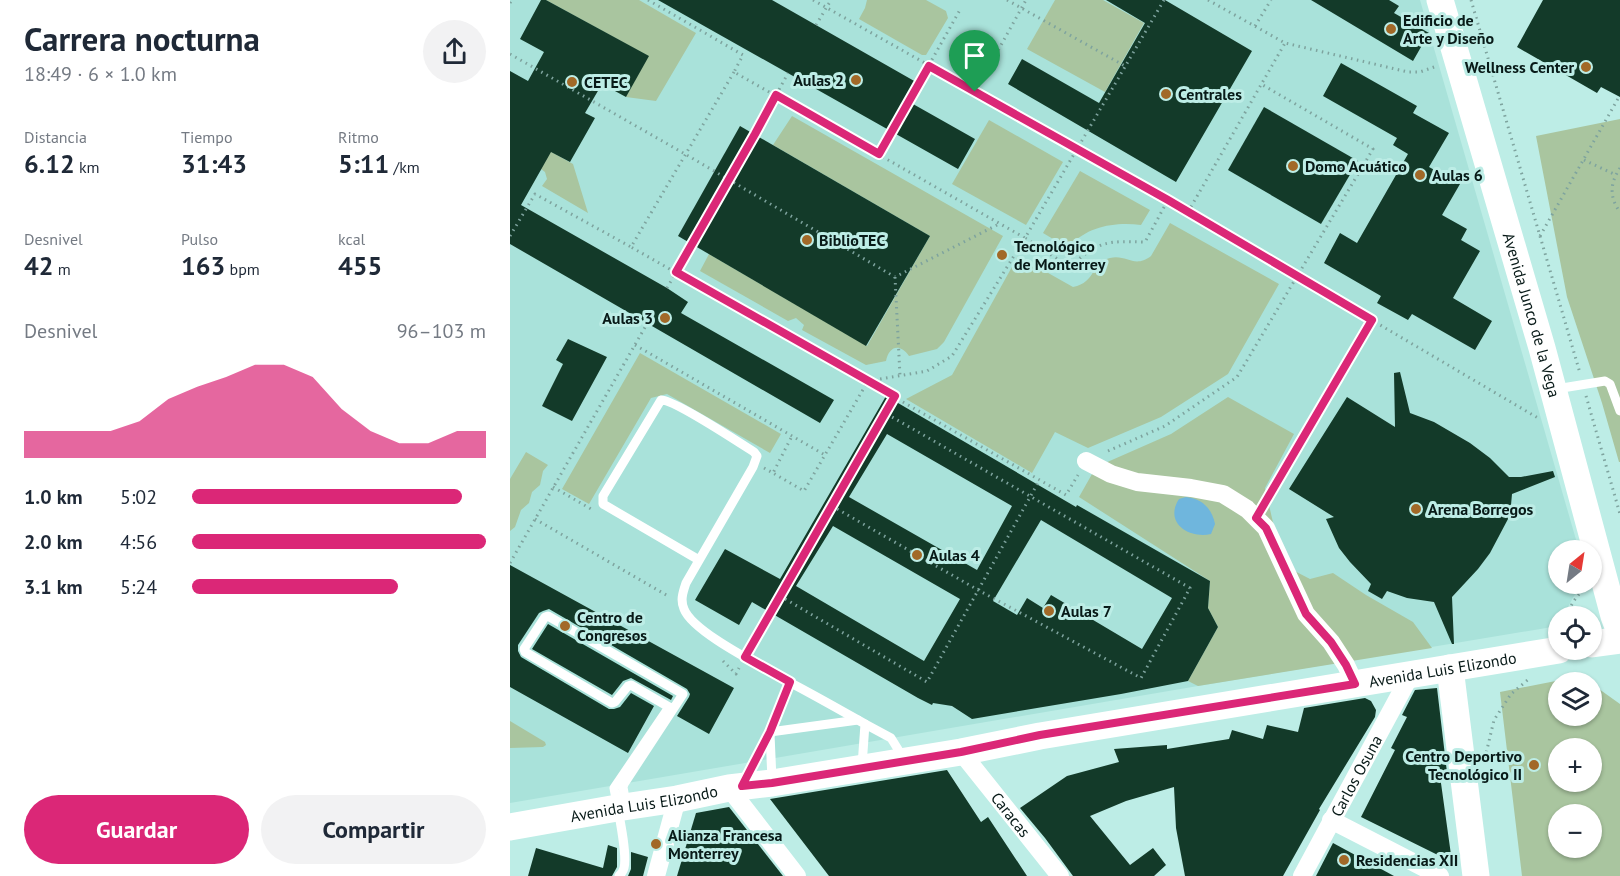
<!DOCTYPE html>
<html lang="es">
<meta charset="utf-8">
<style>
body{margin:0;font-family:"PT Sans",sans-serif;background:#f2f2f3;color:#1f2937;height:100vh;display:flex;flex-direction:column;font-size:22px;white-space:nowrap}
*{box-sizing:border-box;margin:0}
p{font-size:20px;color:#747a83}
.icon{flex:none;width:33px;height:33px;fill:none;stroke:currentColor;stroke-width:2;stroke-linecap:round;stroke-linejoin:round}
.map{position:relative;flex:1;overflow:hidden}
.drawer{display:flex;flex-direction:column;background:#fff;width:510px}
.drawer>*{flex:none}
.needle{width:39px;rotate:30deg}
.controls{position:absolute;left:1038px;top:540px;display:grid;gap:12px}
.controls a{display:grid;place-items:center;width:54px;height:54px;border-radius:50%;background:#fff;box-shadow:0 2px 4px #0004;font-size:30px}
.pin{position:absolute;display:grid;place-items:center;width:51px;height:51px;color:#fff;margin:-62px -26px;border-radius:50% 50% 50% 0;rotate:-45deg;box-shadow:0 0 6px #0007}
.pin .icon{rotate:45deg}
.round{display:grid;place-items:center;flex:none;width:63px;height:63px;border-radius:32px;background:#f2f2f3}
.head{display:flex;align-items:center;justify-content:space-between;height:102px;padding:0 24px}
h1{font-size:33px;font-weight:800;line-height:45px}
.metrics{display:grid;grid-template-columns:repeat(3,1fr);gap:9px;height:102px;padding:6px 24px}
.metrics div{display:grid;align-content:center}
.metrics b{font-size:26px;font-weight:800}
.metrics small{font-size:16px;font-weight:400}
.metrics p{font-size:16px}
.chart{height:168px;padding:12px 24px}
.chart p{display:flex;justify-content:space-between}
.chart svg{width:100%;height:108px;margin-top:6px;fill:#db2777;opacity:.7}
.primary-button{display:flex;gap:12px;margin-top:auto;padding:12px 24px}
.primary-button a{flex:1;height:69px;border-radius:36px;background:#db2777;color:#fff;font-size:24px;font-weight:800;line-height:69px;text-align:center}
.primary-button a+a{background:#f2f2f3;color:#1f2937}
ul{padding:0 24px;list-style:none;font-size:20px}
li{display:grid;grid-template-columns:96px 72px 1fr;align-items:center;height:45px}
li i{height:15px;border-radius:8px;background:#db2777}
main{display:flex;flex:1;min-height:0}
.map>svg:first-child{display:block}
</style>
<main>
<section class="drawer">
<div class="head"><div><h1>Carrera nocturna</h1><p>18:49 · 6 × 1.0 km</p></div><a class="round"><svg class="icon" aria-label="share" viewBox="0 0 24 24"><path d="M12 15V3M7 8l5-5 5 5M5 13v7h14v-7"/></svg></a></div>
<div class="metrics">
<div><p>Distancia</p><b>6.12<small> km</small></b></div>
<div><p>Tiempo</p><b>31:43</b></div>
<div><p>Ritmo</p><b>5:11<small> /km</small></b></div>
</div>
<div class="metrics">
<div><p>Desnivel</p><b>42<small> m</small></b></div>
<div><p>Pulso</p><b>163<small> bpm</small></b></div>
<div><p>kcal</p><b>455</b></div>
</div>
<div class="chart"><p><span>Desnivel</span>96–103 m</p>
<svg viewBox="0 0 160 44" preserveAspectRatio="none"><path d="M0 44V33L10 33L20 33L30 33L40 29L50 20L60 15L70 11L80 6L90 6L100 11L110 24L120 33L130 38L140 38L150 33L160 33V44z"/></svg>
</div>
<ul>
<li><b>1.0 km</b>5:02<i style="width:92%"></i></li>
<li><b>2.0 km</b>4:56<i style="width:100%"></i></li>
<li><b>3.1 km</b>5:24<i style="width:70%"></i></li>
</ul>
<div class="primary-button"><a>Guardar</a><a>Compartir</a></div>
</section>
<div class="map">
<svg width="1110" height="876" viewBox="0 0 1110 876">
<rect width="100%" height="100%" fill="#bdede6"/>
<polygon fill="#a9e2da" points="0,0 910,0 1069,550 1048,550 1048,584 1075,584 1064,596 1053,616 1048,616 1048,626 688,686 0,803"/>
<g fill="#a9c59f" fill-rule="evenodd">
<polygon points="36,0 129,0 186,33 146,101 116,97 138,56"/>
<polygon points="357,0 416,0 436,11 438,18 416,55 412,55 349,19 355,8"/>
<polygon points="545,0 593,0 634,23 595,92 517,49"/>
<path d="M282 116 493 236 434 342 427 349 399 356C390 343 379 346 376 361L356 365 292 330 294 325 286 318 278 321 190 271 199 254 357 346 420 236 263 145Z"/>
<polygon points="1110,119 1110,462 1109,462 1092,403 1057,297 1026,136"/>
<polygon points="479,120 553,162 516,225 442,184"/>
<polygon points="0,129 63,164 78,213 32,186 37,179 35,172 31,169"/>
<path d="M570 171 640 210 631 225C605 222 578 226 560 246L553 245 533 233Z"/>
<path d="M660 223 769 284 718 374 651 417 578 448 545 432 522 473 396 399 442 375 508 256 563 287C587 282 580 263 600 258 617 254 624 269 641 256Z"/>
<polygon points="130,353 271,434 260,453 157,394 141,398 79,504 52,489"/>
<polygon points="718,397 784,434 755,488 773,565 800,579 823,573 856,595 903,622 922,648 688,686 678,681 708,627 698,608 700,581 569,497 586,467 661,434"/>
<polygon points="16,452 38,465 33,471 30,485 22,492 19,503 11,510 5,527 0,531 0,479"/>
<path d="M1071 676 1079 682H1048V716H1082V684L1110 704V876H1012L990 692ZM1082 748V782H1048V748ZM1048 814H1082V848H1048Z"/>
<polygon points="0,721 35,742 36,745 33,747 0,748"/>
</g>
<path fill="#6fb6dd" d="M676 497C693 499 702 509 705 524L701 534C678 539 654 522 669 499Z"/>
<g fill="#133a29" fill-rule="evenodd">
<polygon points="31,0 36,0 139,56 116,97 92,84 75,113 85,118 60,162 41,152 11,205 157,288 178,302 171,313 324,400 310,423 0,244 0,71 18,81 34,52 10,39"/>
<polygon points="148,0 262,0 413,86 403,104 465,139 448,169"/>
<polygon points="596,0 655,0 742,51 666,182 498,84 512,59 589,103 635,23"/>
<polygon points="801,0 879,0 889,6 884,13 919,33 903,61"/>
<polygon points="1033,0 1110,0 1110,97 1091,87 1087,93 1007,47"/>
<polygon points="831,63 907,106 903,113 939,133 919,167 950,184 932,215 957,229 951,240 970,251 943,298 982,321 965,350 902,314 898,320 867,303 871,296 814,263 830,233 847,243 898,154 883,145 887,138 813,96"/>
<polygon points="754,107 848,161 811,224 718,170"/>
<polygon points="230,126 420,236 356,346 168,236"/>
<polygon points="58,339 97,357 62,421 32,406 53,364 46,360"/>
<polygon points="890,372 900,413 924,422 960,443 980,458 999,477 1011,477 1043,471 1045,477 1002,494 1001,505 998,519 980,553 968,569 942,597 944,644 942,644 924,602 897,598 877,591 872,599 858,591 861,584 840,562 829,548 816,519 824,517 779,489 837,397 885,427 884,373"/>
<path d="M376 396 566 507 567 505 700 581 698 608 708 627 678 681 611 694 462 719 442 706 423 703 422 705 408 698 242 602 229 625 185 600 215 549 270 579ZM377 434 502 506 467 570 339 497ZM531 520 662 598 632 649 541 595 533 608 517 598 507 615 483 601ZM323 526 450 599 414 661 286 586Z"/>
<polygon points="0,565 224,688 199,734 167,716 179,697 180,694 177,689 39,609 33,611 29,613 8,645 8,651 11,657 99,709 104,709 110,707 121,693 144,706 118,753 0,687"/>
<polygon points="38,624 163,696 161,700 121,678 113,681 102,695 22,649"/>
<polygon points="927,688 938,781 930,776 942,862 851,817 885,750 881,748 897,717 892,715 905,690"/>
<polygon points="855,698 861,701 866,710 865,717 809,809 810,810 773,876 675,876 666,828 664,787 616,801 580,816 620,865 643,848 656,865 644,876 563,876 535,838 510,808 557,776 609,762 604,749 657,745 657,749 719,739 722,730 753,739 757,725 788,732 794,708"/>
<polygon points="437,770 471,822 478,817 517,876 319,876 260,799"/>
<polygon points="219,807 273,876 167,876 186,813"/>
<polygon points="823,843 884,876 806,876"/>
<polygon points="98,845 107,848 107,867 102,876 18,876 26,848 93,868"/>
<polygon points="121,852 138,857 133,876 118,876 121,869"/>
</g>
<g fill="none" stroke-linecap="round" stroke-linejoin="round">
<g stroke="#7ea39e" stroke-width="3" stroke-dasharray="1.5 4.5" stroke-linecap="butt">
<polyline points="138,0 233,55 224,72 515,238 442,356 417,371 358,381 294,491 263,473"/>
<polyline points="303,0 658,200 1028,418"/>
<polyline points="497,0 615,66"/>
<path d="M654 0 515 238 560 267C589 240 598 241 635 242L658 200"/>
<polyline points="698,0 775,43 898,72 910,72 927,66"/>
<polyline points="961,0 1070,373"/>
<polyline points="0,3 2,0"/>
<polyline points="306,25 321,0"/>
<polyline points="745,26 761,0"/>
<polyline points="0,54 175,154 385,277 489,224"/>
<polyline points="224,72 121,247 556,495 568,475"/>
<polyline points="465,92 516,0"/>
<polyline points="369,154 451,8"/>
<polyline points="1074,160 1106,175"/>
<path d="M1110 168C1100 183 1099 197 1110 212"/>
<polyline points="678,212 775,43"/>
<polyline points="0,236 25,194 121,247"/>
<polyline points="1030,236 1109,97"/>
<polyline points="385,277 390,376"/>
<polyline points="157,288 245,134 278,73"/>
<polyline points="125,345 315,455"/>
<polyline points="1076,396 1110,514"/>
<polyline points="598,451 655,426 727,377 863,149 751,84"/>
<polyline points="254,468 263,473 282,436"/>
<polyline points="43,487 81,509"/>
<polyline points="756,502 862,320"/>
<polyline points="322,506 468,590 631,678 680,588 375,413"/>
<polyline points="25,519 158,596"/>
<polyline points="0,563 138,322"/>
<polyline points="270,596 417,682 529,481"/>
<path d="M1056 616C1060 607 1066 595 1075 589"/>
<polyline points="241,646 384,397"/>
<polyline points="213,661 226,674 229,668"/>
<polyline points="975,758 984,720 1001,694 1020,678"/>
</g>
<g stroke="#fff" stroke-width="9">
<polyline points="1046,389 1095,381 1100,384 1110,411"/>
<path d="M189 560 93 504V496L151 400C163 399 230 443 244 452L247 456 243 467 176 583C173 592 170 600 174 609 183 633 256 668 279 682 302 694 325 707 348 720"/>
<polyline points="280,682 260,732 348,720 355,724 352,766"/>
<polyline points="355,724 381,738 394,759"/>
<polyline points="260,734 262,780"/>
<polyline points="233,783 260,732"/>
<path d="M109 876C112 873 113 872 114 868 118 853 107 806 104 788L159 707 121 685 118 686 105 702 102 703 15 652 14 649 35 617 38 616 173 694 114 784 113 787 116 804"/>
</g>
<g stroke="#fff" stroke-width="18">
<polyline points="576,461 601,474 627,482 681,488 713,494 737,509 756,528 796,614 821,642 836,665 845,684"/>
<path id="s1" d="M451 752 550 876"/>
<polyline points="219,788 287,876"/>
<polyline points="821,820 930,876"/>
<polyline points="146,876 167,799"/>
<path id="s2" d="M792 876 901 674"/>
</g>
<g stroke="#fff" stroke-width="27">
<path id="s3" d="M930 0 1032 348 1104 616 1110 632"/>
<polyline points="1082,644 1110,640"/>
<polyline points="940,668 966,876"/>
<path id="s4" d="M0 827 107 808 167 799 219 788 262 783 451 752 530 736 1049 650"/>
</g>
</g>
<g fill="none" stroke-linecap="round" stroke-linejoin="round">
<defs>
<polygon id="route" points="419,66 658,200 862,320 746,518 756,528 796,614 821,642 836,665 845,684 530,735 451,752 262,783 232,786 260,732 280,682 235,657 385,396 166,272 245,134 266,95 369,154"/>
</defs>
<use href="#route" stroke="#fff" stroke-width="12"/>
<use href="#route" stroke="#db2777" stroke-width="8"/>
</g>
<g fill="#a26928" stroke="#bdede6" stroke-width="2">
<circle cx="881" cy="29" r="6"/>
<circle cx="1076" cy="67" r="6"/>
<circle cx="346" cy="80" r="6"/>
<circle cx="62" cy="82" r="6"/>
<circle cx="656" cy="94" r="6"/>
<circle cx="783" cy="166" r="6"/>
<circle cx="910" cy="175" r="6"/>
<circle cx="297" cy="240" r="6"/>
<circle cx="492" cy="255" r="6"/>
<circle cx="155" cy="318" r="6"/>
<circle cx="906" cy="509" r="6"/>
<circle cx="407" cy="555" r="6"/>
<circle cx="539" cy="611" r="6"/>
<circle cx="55" cy="626" r="6"/>
<circle cx="1024" cy="765" r="6"/>
<circle cx="146" cy="844" r="6"/>
<circle cx="834" cy="860" r="6"/>
</g>
<g text-anchor="middle" stroke-width="6" stroke-linejoin="round" paint-order="stroke">
<g font-size="16" font-weight="bold" fill="#081a18" stroke="#bdede6" text-anchor="start">
<text x="893" y="26">Edificio de<tspan x="893" dy="18">Arte y Diseño</tspan></text>
<text x="1064" y="73" text-anchor="end">Wellness Center</text>
<text x="334" y="86" text-anchor="end">Aulas 2</text>
<text x="74" y="88">CETEC</text>
<text x="668" y="100">Centrales</text>
<text x="795" y="172">Domo Acuático</text>
<text x="922" y="181">Aulas 6</text>
<text x="309" y="246">BiblioTEC</text>
<text x="504" y="252">Tecnológico<tspan x="504" dy="18">de Monterrey</tspan></text>
<text x="143" y="324" text-anchor="end">Aulas 3</text>
<text x="918" y="515">Arena Borregos</text>
<text x="419" y="561">Aulas 4</text>
<text x="551" y="617">Aulas 7</text>
<text x="67" y="623">Centro de<tspan x="67" dy="18">Congresos</tspan></text>
<text x="1012" y="762" text-anchor="end">Centro Deportivo<tspan x="1012" dy="18">Tecnológico II</tspan></text>
<text x="158" y="841">Alianza Francesa<tspan x="158" dy="18">Monterrey</tspan></text>
<text x="846" y="866">Residencias XII</text>
</g>
<g font-size="16" fill="#081a18" stroke="#bdede6">
<text dy="6" stroke="none"><textPath href="#s3" startOffset="328">Avenida Junco de la Vega</textPath></text>
<text dy="6" stroke="none"><textPath href="#s4" startOffset="946">Avenida Luis Elizondo</textPath></text>
<text dy="6" stroke="none"><textPath href="#s2" startOffset="114">Carlos Osuna</textPath></text>
<text dy="6" stroke="none"><textPath href="#s4" startOffset="136">Avenida Luis Elizondo</textPath></text>
<text dy="6" stroke="none"><textPath href="#s1" startOffset="80">Caracas</textPath></text>
</g>
</g>
</svg>
<div class="controls">
<a><svg class="needle" viewBox="-14 -14 28 28"><path d="M0-13l5 13h-10z" fill="#e53935"/><path d="M0 13l5-13h-10z" fill="#747a83"/></svg></a>
<a><svg class="icon" aria-label="locate" viewBox="0 0 24 24"><circle cx="12" cy="12" r="6"/><path d="M12 2v4M12 18v4M2 12h4M18 12h4"/></svg></a>
<a><svg class="icon" aria-label="layers" viewBox="0 0 24 24"><path d="M12 4l9 5-9 5-9-5zM3 14l9 5 9-5"/></svg></a>
<a>+</a>
<a>−</a>
</div>
<div class="pin" style="left:465px;top:92px;background:#1e9e55"><svg class="icon" aria-label="arrive" viewBox="0 0 24 24"><path d="M6 21V4h12l-3 4 3 4H6"/></svg></div>
</div>
</main>
